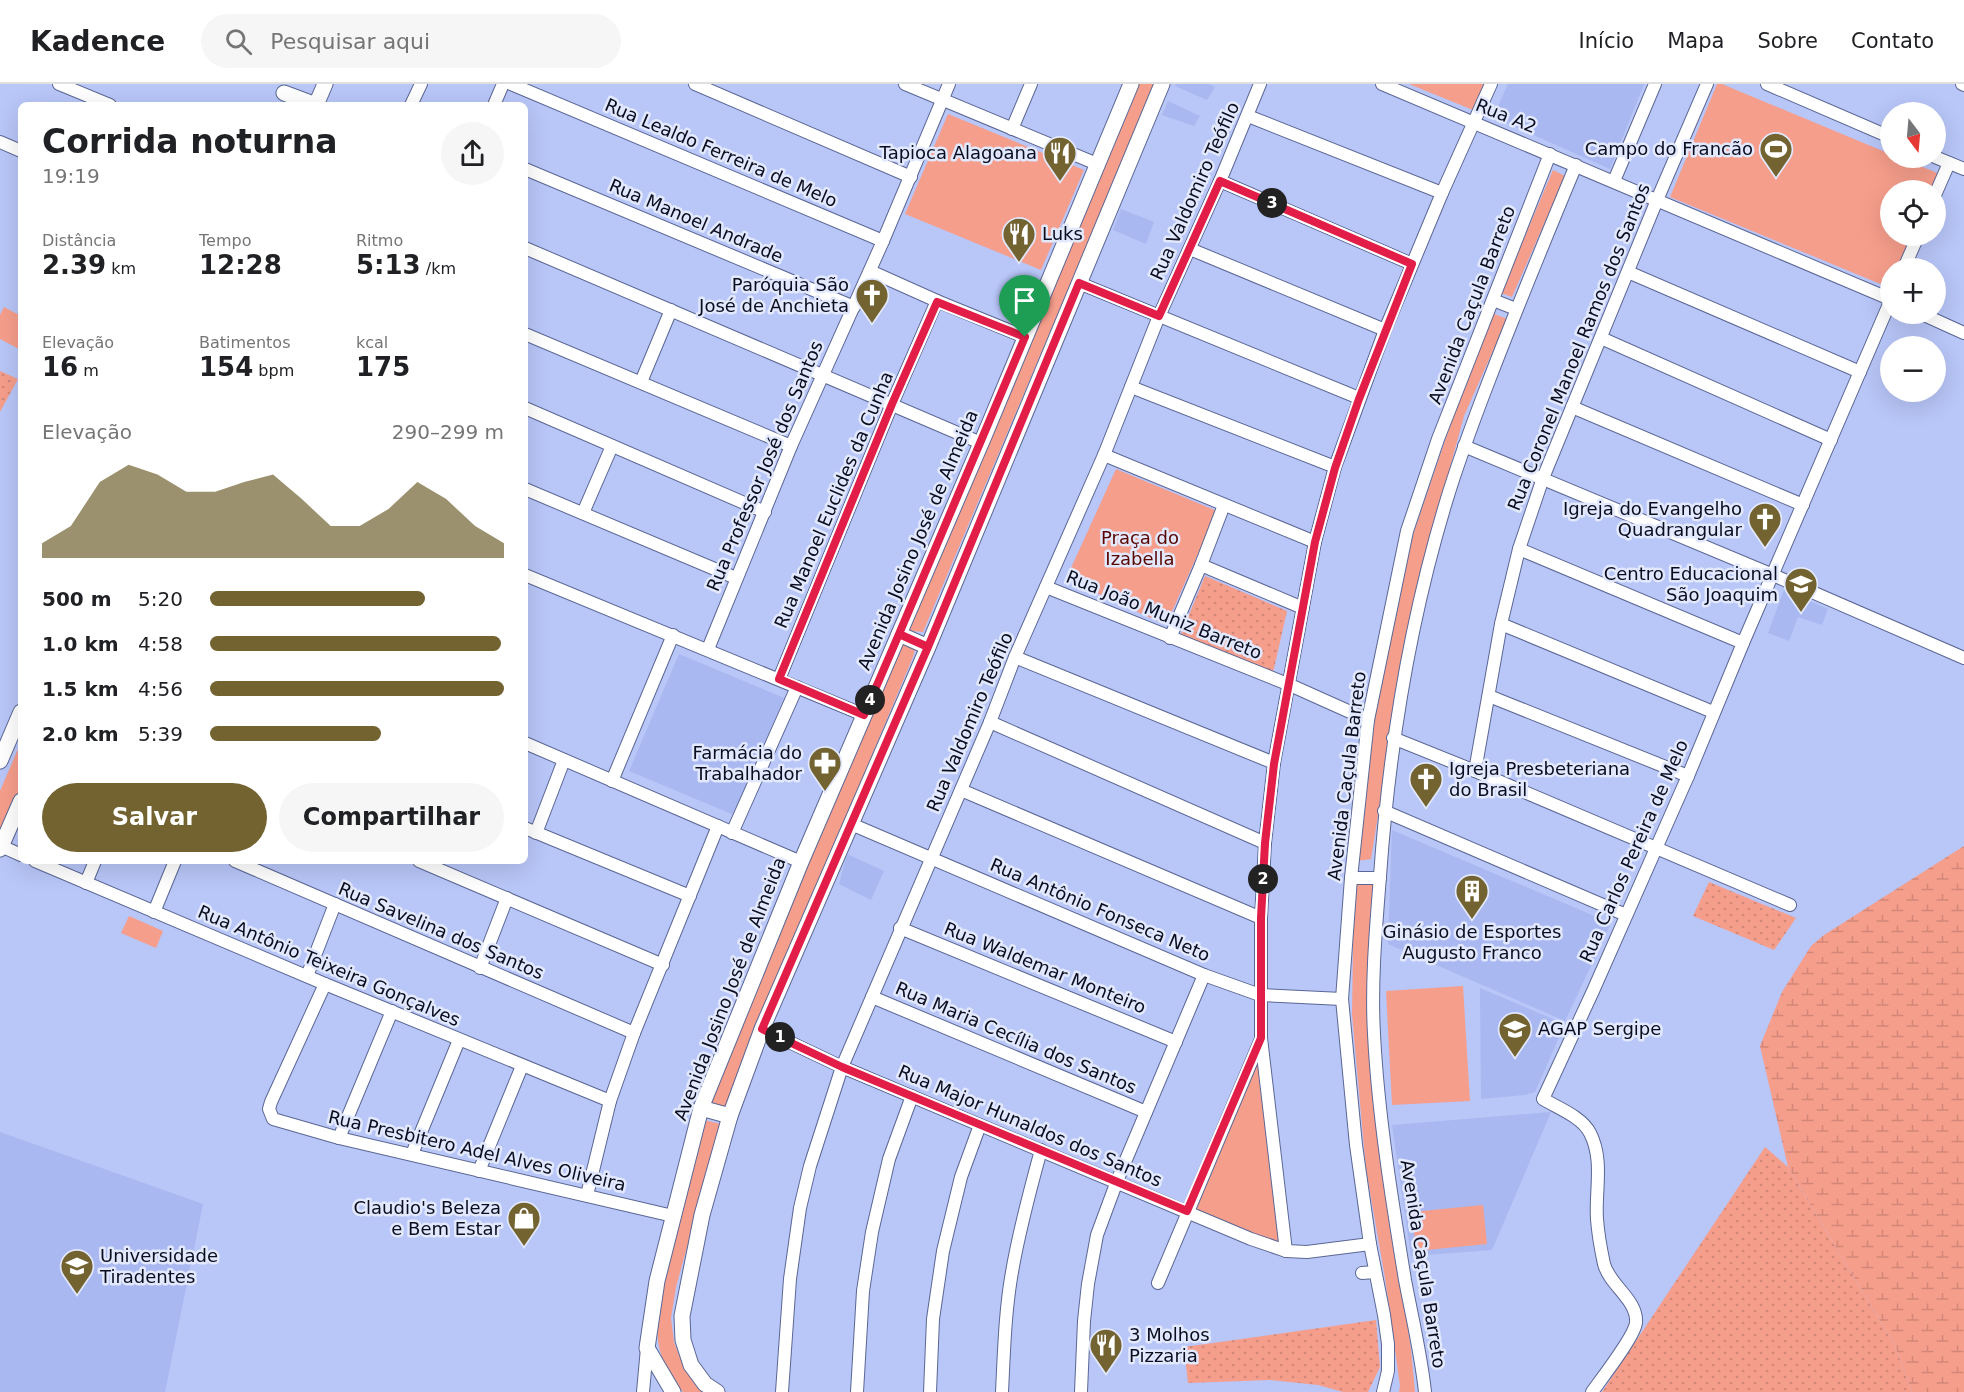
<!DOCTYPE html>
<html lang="pt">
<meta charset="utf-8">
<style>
body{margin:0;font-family:"DejaVu Sans",sans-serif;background:#f6f6f6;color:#202124;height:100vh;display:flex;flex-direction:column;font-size:22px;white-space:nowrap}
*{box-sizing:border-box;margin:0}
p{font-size:20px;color:#757577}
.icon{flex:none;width:33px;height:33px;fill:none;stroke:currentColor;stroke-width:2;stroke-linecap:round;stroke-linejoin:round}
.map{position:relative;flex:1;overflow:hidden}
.sheet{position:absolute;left:18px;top:18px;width:510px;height:762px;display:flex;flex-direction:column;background:#fff;border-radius:9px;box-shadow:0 6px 24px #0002}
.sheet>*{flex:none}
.needle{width:39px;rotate:164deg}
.fabs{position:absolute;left:1880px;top:18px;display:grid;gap:12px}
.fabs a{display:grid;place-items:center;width:66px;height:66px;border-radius:50%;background:#fff;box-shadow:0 6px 24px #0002;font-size:30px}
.pin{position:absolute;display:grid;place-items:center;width:51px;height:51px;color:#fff;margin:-62px -26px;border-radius:50% 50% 50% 0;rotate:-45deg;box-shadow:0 0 6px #0007}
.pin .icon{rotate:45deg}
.km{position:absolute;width:30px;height:30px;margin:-15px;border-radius:50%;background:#222;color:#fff;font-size:16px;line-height:30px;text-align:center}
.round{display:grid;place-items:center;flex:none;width:63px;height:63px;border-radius:32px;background:#f6f6f6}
.head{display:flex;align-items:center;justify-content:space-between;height:102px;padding:0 24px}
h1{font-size:33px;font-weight:600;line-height:45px}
.metrics{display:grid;grid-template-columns:repeat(3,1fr);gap:9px;height:102px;padding:6px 24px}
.metrics div{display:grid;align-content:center}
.metrics b{font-size:26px;font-weight:600}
.metrics small{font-size:16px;font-weight:400}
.metrics p{font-size:16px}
.chart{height:168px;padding:12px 24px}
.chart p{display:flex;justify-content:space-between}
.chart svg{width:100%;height:108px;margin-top:6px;fill:#736331;opacity:.7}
.cta{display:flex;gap:12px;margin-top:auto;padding:12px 24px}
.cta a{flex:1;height:69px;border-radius:36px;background:#736331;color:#fff;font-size:24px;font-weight:600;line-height:69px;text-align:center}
.cta a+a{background:#f6f6f6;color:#202124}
ul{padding:0 24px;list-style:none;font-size:20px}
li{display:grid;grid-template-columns:96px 72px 1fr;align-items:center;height:45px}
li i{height:15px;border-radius:8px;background:#736331}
header{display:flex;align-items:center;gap:36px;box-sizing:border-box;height:84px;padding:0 30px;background:#fff;border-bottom:2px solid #e0e0e0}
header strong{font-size:28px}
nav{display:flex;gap:33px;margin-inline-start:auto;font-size:21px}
.search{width:420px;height:54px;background:#f6f6f6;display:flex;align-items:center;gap:15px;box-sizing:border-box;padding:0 21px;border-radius:33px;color:#757577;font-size:22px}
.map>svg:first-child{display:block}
</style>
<header>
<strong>Kadence</strong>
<div class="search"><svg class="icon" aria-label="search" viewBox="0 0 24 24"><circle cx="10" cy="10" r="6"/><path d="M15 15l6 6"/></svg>Pesquisar aqui</div>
<nav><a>Início</a><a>Mapa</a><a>Sobre</a><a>Contato</a></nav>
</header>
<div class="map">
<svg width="1964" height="1308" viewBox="0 0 1964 1308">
<defs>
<pattern id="grass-dots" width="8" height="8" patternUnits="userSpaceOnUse" patternTransform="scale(1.5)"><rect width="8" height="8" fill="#f69e8c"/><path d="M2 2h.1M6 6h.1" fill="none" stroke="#d28778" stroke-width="1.8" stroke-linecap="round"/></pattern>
<pattern id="wetland-marsh" width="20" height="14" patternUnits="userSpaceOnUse" patternTransform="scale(1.5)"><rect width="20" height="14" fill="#f69e8c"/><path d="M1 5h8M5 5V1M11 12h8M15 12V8" fill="none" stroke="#d28778"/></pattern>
</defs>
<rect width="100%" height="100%" fill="#b8c6f8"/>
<g fill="#a9b8f0">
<polygon points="1176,0 1209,0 1215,3 1207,16 1175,2"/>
<polygon points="1508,0 1644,0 1610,85 1493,33"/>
<polygon points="1168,17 1200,32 1194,42 1162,31"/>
<polygon points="1121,125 1154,138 1146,160 1113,146"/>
<polygon points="1784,506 1828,525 1822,541 1798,533 1789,557 1768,549"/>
<polygon points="679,570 784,614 734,731 629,687"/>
<polygon points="1392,746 1611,839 1565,937 1388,860"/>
<polygon points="847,770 884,787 871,816 839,800"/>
<polygon points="1480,904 1565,940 1535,1008 1525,1011 1481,1015"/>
<polygon points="1551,1028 1492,1166 1411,1172 1392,1041"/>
<polygon points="0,1048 203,1120 165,1308 0,1308"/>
</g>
<g fill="url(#grass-dots)">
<polygon points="0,287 18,295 0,328"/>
<polygon points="1205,492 1287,527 1273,589 1181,550"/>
<polygon points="1709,798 1796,834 1774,866 1693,832"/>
<polygon points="1765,1063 1788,1083 1895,1262 1912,1308 1602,1308"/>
<polygon points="1376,1236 1380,1283 1368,1308 1343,1308 1318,1301 1270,1296 1188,1299 1184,1263"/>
</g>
<polygon fill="url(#wetland-marsh)" points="1964,762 1964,1308 1912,1308 1895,1262 1788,1083 1760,962 1782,908 1811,862 1824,851"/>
<g fill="#f69e8c">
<polygon points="1137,0 1155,0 923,548 911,547 906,540"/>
<polygon points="1409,0 1484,0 1473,26"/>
<polygon points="1717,0 1722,0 1890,70 1890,74 1900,74 1940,90 1933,106 1890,106 1890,152 1914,152 1900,184 1890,184 1890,204 1670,113"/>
<polygon points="948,30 1084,86 1041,186 905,130"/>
<polygon points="1553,86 1565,92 1512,213 1501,209"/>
<polygon points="4,223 21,232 21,266 0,255 0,231"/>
<polygon points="1492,229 1507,235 1464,332 1428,464 1388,669 1371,775 1357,777 1370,650 1413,451 1451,339"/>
<polygon points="1116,385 1217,427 1166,541 1066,495"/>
<polygon points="901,559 915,566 913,573 725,1022 718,1025 709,1014"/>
<polygon points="21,658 21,708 0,757 0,707"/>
<polygon points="1354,799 1374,799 1370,894 1385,1088 1411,1266 1415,1308 1399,1308 1400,1302 1385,1194 1366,1085 1352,930"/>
<polygon points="129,832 163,847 156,864 121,849"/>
<polygon points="1463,902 1470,1017 1392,1021 1386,907"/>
<polygon points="1260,973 1280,1161 1193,1125"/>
<path d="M704 1036 721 1040 676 1203 671 1234 674 1258 682 1279 705 1308H683C661 1279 658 1269 656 1233Z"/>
<polygon points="1483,1121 1487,1160 1416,1167 1412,1128"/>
</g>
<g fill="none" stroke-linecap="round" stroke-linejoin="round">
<defs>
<g id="minor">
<polyline points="59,0 110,21"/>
<polyline points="511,0 883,157"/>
<polyline points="695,0 911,93"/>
<polyline points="905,0 1097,80"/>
<polyline points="1382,0 1890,215"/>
<polyline points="1767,0 1890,53"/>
<polyline points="1962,0 1964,1"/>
<polyline points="411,21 421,0"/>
<polyline points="494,21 503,0"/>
<polyline points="1248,32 1442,109"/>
<polyline points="1012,45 1031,0"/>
<polyline points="0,58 21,67"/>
<polyline points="1935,73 1964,85"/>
<polyline points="525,85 854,223"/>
<polyline points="1220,97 1412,180"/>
<polyline points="1614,97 1655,0"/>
<polyline points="1935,111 1949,79"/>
<polyline points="525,164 981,359"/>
<polyline points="1190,165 1385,246"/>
<polyline points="1904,184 1918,152"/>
<polyline points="870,187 937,217 1025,253"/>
<polyline points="1628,188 1860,288"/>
<polyline points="1079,199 1359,314"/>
<polyline points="1493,216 1516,225"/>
<polyline points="1922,230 1964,249"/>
<polyline points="525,250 791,362"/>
<polyline points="1601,254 1831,356"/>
<polyline points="641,298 671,226"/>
<polyline points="1131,303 1335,383"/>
<polyline points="1572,323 1803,421"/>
<polyline points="525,324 765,428"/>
<polyline points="1464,362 1773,491 1964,574"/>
<polyline points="1104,371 1315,458"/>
<polyline points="525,405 736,494"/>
<polyline points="583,429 612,362"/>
<polyline points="1519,465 1743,559"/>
<polyline points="1201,481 1303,524"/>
<polyline points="525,491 864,631"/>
<polyline points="1046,503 1290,601 1368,636"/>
<polyline points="1501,540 1713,628"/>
<polyline points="1170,554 1201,481 1224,421"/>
<polyline points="708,565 791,362 883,157 949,0"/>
<polyline points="1015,573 1274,679"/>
<polyline points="779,595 892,320 937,217"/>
<polyline points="1489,612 1688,692"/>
<polyline points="990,638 1265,759"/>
<polyline points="1393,654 1475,687 1790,821"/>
<polyline points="525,659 801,778"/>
<polyline points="1475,687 1501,540 1519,465 1543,394 1657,116 1707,0"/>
<polyline points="612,697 673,551"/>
<polyline points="961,706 1261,834"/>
<polyline points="1384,727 1626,831"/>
<polyline points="851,740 1204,891 1260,911 1342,915"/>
<polyline points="525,744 690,812"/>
<polyline points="536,749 564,676"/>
<polyline points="732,749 797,603"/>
<polyline points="1,762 21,771"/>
<polyline points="35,777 325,900 610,1017"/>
<polyline points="235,777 634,949"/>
<polyline points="419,777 663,881"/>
<polyline points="1351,794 1380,794"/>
<polyline points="86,799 95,777"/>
<polyline points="154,828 175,777"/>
<polyline points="900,844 1176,958"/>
<polyline points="480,884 507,814"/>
<polyline points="307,892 335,820"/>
<polyline points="325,900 271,1018 269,1025 273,1035 339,1054 673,1132"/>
<polyline points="872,913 1146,1028"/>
<polyline points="762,945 842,983 1251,1155 1286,1167 1307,1168 1370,1160"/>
<polyline points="339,1054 392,927"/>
<polyline points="412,1070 459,956"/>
<polyline points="479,1087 522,982"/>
<polyline points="587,1111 610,1017 634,949 718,742"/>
<polyline points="1286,1167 1261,954 1261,834 1265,759 1274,679 1315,458 1335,383 1385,246 1442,109 1491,0"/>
<polyline points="1362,1189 1375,1188"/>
<polyline points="1158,1199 1261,955"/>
<polyline points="643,1308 647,1264"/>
<polyline points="782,1308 790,1195 800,1124 810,1082 842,983 990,638 1015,573 1104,371 1159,232 1220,97 1260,0"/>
<polyline points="857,1308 863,1207 872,1148 889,1075 912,1012"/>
<polyline points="930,1308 933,1235 943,1167 961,1093 980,1041"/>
<path d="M1002 1308C1004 1268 1005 1227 1012 1188 1019 1147 1030 1106 1041 1066"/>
<polyline points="1081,1308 1084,1237 1088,1200 1097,1151 1117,1097 1204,891"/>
<polyline points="1383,1308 1388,1287 1388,1260 1384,1231 1370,1160 1356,1061 1342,915 1351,794 1368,636 1407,447 1438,355 1550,70"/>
<path d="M1425 1308C1421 1270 1412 1233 1405 1196 1392 1117 1378 1030 1374 950 1371 898 1376 844 1380 792 1389 665 1409 540 1446 418 1458 378 1473 338 1488 299 1516 226 1546 153 1576 81"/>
<path d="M1592 1308C1602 1294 1634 1253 1636 1239 1638 1216 1610 1202 1604 1180 1601 1166 1598 1149 1597 1135 1595 1107 1604 1076 1590 1049 1582 1033 1558 1024 1543 1015L1593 907 1688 692 1743 559 1890 218"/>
</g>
<g id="major">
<polyline points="284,9 316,21"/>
<polyline points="316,21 325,0"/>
<polyline points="899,550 928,563"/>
<polyline points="0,677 21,628"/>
<polyline points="0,765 21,717"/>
<polyline points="701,1024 730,1032"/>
<polyline points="673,1308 647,1264 657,1197 701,1024 801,778 985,350 1131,0"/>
<polyline points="717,1308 705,1300 691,1281 683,1256 682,1232 702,1131 730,1032 762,945 928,563 1162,0"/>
</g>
</defs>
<use href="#minor" stroke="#5b6794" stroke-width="14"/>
<use href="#major" stroke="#5b6794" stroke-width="17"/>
<use href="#minor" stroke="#fff" stroke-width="12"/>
<use href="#major" stroke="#fff" stroke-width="15"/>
</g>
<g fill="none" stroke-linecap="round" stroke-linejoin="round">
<defs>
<polyline id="route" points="1025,253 899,550 928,563 762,945 842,983 1187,1127 1261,954 1261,834 1265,759 1274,680 1315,458 1335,384 1359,315 1412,180 1220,97 1159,232 1079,199 928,563 899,550 864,631 779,595 892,320 937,218 1025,253"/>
</defs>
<use href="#route" stroke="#fff" stroke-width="12"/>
<use href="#route" stroke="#e11d48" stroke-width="8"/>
</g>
<defs>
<symbol id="stadium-pin" viewBox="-11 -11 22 30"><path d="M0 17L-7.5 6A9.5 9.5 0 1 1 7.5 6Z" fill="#736331" stroke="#e2e8fd"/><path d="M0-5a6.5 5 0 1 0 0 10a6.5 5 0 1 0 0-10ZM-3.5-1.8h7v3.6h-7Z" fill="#fff"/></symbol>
<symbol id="restaurant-pin" viewBox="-11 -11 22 30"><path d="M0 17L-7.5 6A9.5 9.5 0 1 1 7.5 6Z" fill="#736331" stroke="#e2e8fd"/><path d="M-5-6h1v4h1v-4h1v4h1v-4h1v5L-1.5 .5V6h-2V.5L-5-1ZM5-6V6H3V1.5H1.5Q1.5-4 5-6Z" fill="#fff"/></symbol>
<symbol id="church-pin" viewBox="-11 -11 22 30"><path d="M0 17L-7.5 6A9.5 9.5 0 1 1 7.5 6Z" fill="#736331" stroke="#e2e8fd"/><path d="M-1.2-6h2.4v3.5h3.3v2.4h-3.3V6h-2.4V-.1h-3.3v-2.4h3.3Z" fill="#fff"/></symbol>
<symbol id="school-pin" viewBox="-11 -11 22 30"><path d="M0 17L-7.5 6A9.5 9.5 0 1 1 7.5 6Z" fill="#736331" stroke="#e2e8fd"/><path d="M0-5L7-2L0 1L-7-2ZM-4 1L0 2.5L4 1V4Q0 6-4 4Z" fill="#fff"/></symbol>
<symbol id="pharmacy-pin" viewBox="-11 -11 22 30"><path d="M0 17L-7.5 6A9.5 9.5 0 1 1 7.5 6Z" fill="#736331" stroke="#e2e8fd"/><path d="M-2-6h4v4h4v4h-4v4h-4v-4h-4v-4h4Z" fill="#fff"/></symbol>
<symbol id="building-pin" viewBox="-11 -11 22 30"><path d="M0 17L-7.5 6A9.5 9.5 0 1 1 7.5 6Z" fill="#736331" stroke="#e2e8fd"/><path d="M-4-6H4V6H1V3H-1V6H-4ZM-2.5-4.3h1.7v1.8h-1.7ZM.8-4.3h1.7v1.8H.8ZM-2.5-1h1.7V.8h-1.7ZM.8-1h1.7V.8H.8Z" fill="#fff"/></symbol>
<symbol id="shop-pin" viewBox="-11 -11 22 30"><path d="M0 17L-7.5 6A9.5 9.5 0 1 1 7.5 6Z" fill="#736331" stroke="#e2e8fd"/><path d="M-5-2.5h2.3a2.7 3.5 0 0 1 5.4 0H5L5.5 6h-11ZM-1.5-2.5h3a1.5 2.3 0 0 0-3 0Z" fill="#fff"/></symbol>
<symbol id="university-pin" viewBox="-11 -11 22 30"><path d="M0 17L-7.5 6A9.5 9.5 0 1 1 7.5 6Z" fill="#736331" stroke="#e2e8fd"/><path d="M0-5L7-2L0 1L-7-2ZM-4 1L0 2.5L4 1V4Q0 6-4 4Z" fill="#fff"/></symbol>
</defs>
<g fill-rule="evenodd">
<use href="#stadium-pin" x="1757" y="46" width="38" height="52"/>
<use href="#restaurant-pin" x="1041" y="50" width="38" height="52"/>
<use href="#restaurant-pin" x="1000" y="131" width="38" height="52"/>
<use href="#church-pin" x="853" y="192" width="38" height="52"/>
<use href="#church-pin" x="1746" y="416" width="38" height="52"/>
<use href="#school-pin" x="1782" y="481" width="38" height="52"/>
<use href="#pharmacy-pin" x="806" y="660" width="38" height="52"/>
<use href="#church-pin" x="1407" y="676" width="38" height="52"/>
<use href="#building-pin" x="1453" y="788" width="38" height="52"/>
<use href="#school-pin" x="1496" y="926" width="38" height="52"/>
<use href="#shop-pin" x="505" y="1115" width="38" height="52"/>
<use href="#university-pin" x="58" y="1163" width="38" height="52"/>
<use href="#restaurant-pin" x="1087" y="1242" width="38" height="52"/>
</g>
<g text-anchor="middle" stroke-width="5" stroke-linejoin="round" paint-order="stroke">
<g font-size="18" fill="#090d1e" stroke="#e2e8fd">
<text transform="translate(1506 32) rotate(22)" y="6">Rua A2</text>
<text transform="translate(721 69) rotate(23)" y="6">Rua Lealdo Ferreira de Melo</text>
<text transform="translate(1195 107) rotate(-66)" y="6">Rua Valdomiro Teófilo</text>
<text transform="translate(696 137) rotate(23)" y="6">Rua Manoel Andrade</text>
<text transform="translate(1472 221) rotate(-69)" y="6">Avenida Caçula Barreto</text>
<text transform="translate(1579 263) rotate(-68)" y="6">Rua Coronel Manoel Ramos dos Santos</text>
<text transform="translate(765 382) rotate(-67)" y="6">Rua Professor José dos Santos</text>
<text transform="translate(834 416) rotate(-67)" y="6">Rua Manoel Euclides da Cunha</text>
<text transform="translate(918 456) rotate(-67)" y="6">Avenida Josino José de Almeida</text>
<text transform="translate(1164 531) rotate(22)" y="6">Rua João Muniz Barreto</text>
<text transform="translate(970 638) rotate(-67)" y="6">Rua Valdomiro Teófilo</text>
<text transform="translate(1347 692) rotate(-83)" y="6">Avenida Caçula Barreto</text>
<text transform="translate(1634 767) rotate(-66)" y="6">Rua Carlos Pereira de Melo</text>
<text transform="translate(1100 826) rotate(23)" y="6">Rua Antônio Fonseca Neto</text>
<text transform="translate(441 847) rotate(23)" y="6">Rua Savelina dos Santos</text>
<text transform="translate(329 882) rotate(23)" y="6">Rua Antônio Teixeira Gonçalves</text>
<text transform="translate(1045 884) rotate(22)" y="6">Rua Waldemar Monteiro</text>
<text transform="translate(730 905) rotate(-69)" y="6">Avenida Josino José de Almeida</text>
<text transform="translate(1016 954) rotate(23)" y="6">Rua Maria Cecília dos Santos</text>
<text transform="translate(1030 1042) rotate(23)" y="6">Rua Major Hunaldos dos Santos</text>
<text transform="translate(477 1067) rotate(13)" y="6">Rua Presbitero Adel Alves Oliveira</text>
<text transform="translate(1423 1180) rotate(81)" y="6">Avenida Caçula Barreto</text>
</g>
<g font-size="18" fill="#090d1e" stroke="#e2e8fd" text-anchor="end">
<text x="1753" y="71">Campo do Francão</text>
<text x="1037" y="75">Tapioca Alagoana</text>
<text x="1042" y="156" text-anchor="start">Luks</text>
<text x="849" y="207">Paróquia São<tspan x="849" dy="21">José de Anchieta</tspan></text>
<text x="1742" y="431">Igreja do Evangelho<tspan x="1742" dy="21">Quadrangular</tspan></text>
<text x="1778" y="496">Centro Educacional<tspan x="1778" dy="21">São Joaquim</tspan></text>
<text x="802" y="675">Farmácia do<tspan x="802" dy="21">Trabalhador</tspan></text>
<text x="1449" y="691" text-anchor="start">Igreja Presbeteriana<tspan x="1449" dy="21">do Brasil</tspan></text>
<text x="1472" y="854" text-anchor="middle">Ginásio de Esportes<tspan x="1472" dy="21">Augusto Franco</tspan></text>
<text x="1538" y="951" text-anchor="start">AGAP Sergipe</text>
<text x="501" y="1130">Claudio's Beleza<tspan x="501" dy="21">e Bem Estar</tspan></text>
<text x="100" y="1178" text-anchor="start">Universidade<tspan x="100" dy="21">Tiradentes</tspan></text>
<text x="1129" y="1257" text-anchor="start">3 Molhos<tspan x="1129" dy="21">Pizzaria</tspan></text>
</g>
<g font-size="18" fill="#590600" stroke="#e2e8fd">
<text x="1140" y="460">Praça do<tspan x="1140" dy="21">Izabella</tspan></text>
</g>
</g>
</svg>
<div class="fabs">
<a><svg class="needle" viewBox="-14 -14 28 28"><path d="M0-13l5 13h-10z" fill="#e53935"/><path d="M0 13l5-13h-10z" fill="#757577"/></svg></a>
<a><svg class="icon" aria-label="locate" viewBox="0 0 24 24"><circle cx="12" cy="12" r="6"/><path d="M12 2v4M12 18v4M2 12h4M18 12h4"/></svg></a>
<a>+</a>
<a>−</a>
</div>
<div class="pin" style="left:1025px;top:253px;background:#1e9e55"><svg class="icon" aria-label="arrive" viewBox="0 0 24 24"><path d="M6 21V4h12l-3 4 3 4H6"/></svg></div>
<b class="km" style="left:780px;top:953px">1</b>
<b class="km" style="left:1263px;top:795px">2</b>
<b class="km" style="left:1272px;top:119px">3</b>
<b class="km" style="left:870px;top:616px">4</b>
<section class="sheet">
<div class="head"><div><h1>Corrida noturna</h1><p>19:19</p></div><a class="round"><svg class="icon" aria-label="share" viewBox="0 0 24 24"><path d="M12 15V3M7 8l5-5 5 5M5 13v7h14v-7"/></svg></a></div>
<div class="metrics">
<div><p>Distância</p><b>2.39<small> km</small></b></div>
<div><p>Tempo</p><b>12:28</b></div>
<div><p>Ritmo</p><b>5:13<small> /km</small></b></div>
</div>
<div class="metrics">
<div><p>Elevação</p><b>16<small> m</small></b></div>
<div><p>Batimentos</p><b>154<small> bpm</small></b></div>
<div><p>kcal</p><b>175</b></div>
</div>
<div class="chart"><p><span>Elevação</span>290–299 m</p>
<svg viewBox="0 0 160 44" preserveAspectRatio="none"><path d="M0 44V38L10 31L20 13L30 6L40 10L50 17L60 17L70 13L80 10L90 20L100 31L110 31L120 24L130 13L140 20L150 31L160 38V44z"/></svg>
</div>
<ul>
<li><b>500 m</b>5:20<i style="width:73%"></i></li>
<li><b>1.0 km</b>4:58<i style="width:99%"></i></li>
<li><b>1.5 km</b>4:56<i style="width:100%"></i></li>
<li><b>2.0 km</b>5:39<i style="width:58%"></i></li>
</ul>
<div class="cta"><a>Salvar</a><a>Compartilhar</a></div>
</section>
</div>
